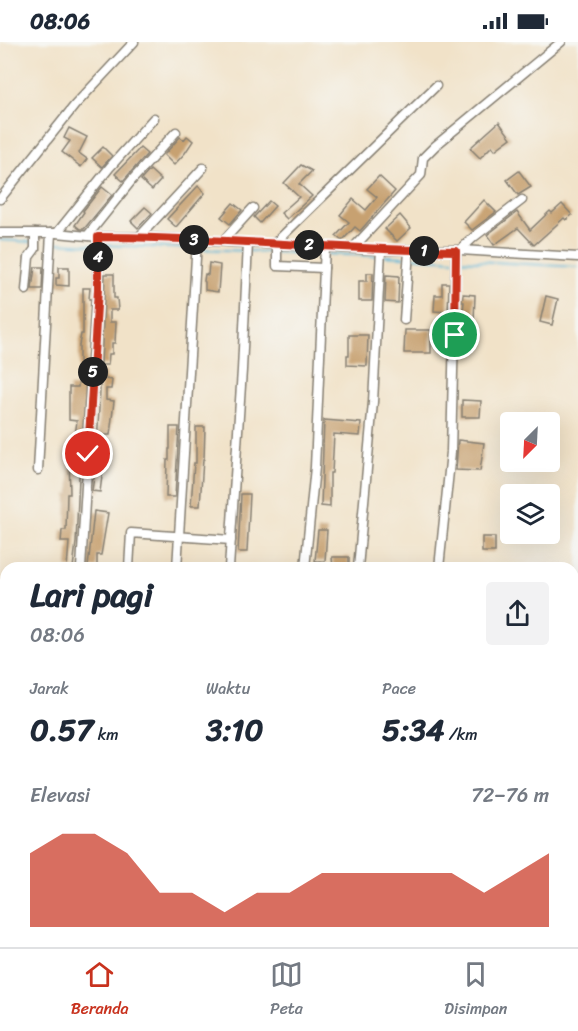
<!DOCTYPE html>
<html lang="id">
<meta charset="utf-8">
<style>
body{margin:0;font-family:Sriracha,sans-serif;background:#f2f2f3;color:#1f2937;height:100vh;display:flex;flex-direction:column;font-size:22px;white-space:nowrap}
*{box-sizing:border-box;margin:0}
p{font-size:20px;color:#747a83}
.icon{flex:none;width:33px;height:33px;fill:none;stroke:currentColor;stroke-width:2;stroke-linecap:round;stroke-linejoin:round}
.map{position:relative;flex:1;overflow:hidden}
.details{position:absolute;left:0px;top:520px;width:579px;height:386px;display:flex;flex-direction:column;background:#fff;border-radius:18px 18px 0 0;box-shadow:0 6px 24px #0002}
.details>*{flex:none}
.needle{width:39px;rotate:204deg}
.fabs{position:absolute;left:500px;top:370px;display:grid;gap:12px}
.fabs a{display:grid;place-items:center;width:60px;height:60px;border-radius:6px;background:#fff;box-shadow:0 6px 24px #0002;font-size:30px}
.pin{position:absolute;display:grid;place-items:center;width:51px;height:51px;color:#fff;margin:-26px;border:3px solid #fff;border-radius:50%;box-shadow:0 2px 6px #0007}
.km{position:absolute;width:30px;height:30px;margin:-15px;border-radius:50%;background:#222;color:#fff;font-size:16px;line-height:30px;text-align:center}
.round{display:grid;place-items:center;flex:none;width:63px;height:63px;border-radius:6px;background:#f2f2f3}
.headline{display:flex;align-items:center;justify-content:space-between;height:102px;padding:0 30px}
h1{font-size:33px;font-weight:800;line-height:45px}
.stats{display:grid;grid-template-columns:repeat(3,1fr);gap:9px;height:102px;padding:6px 30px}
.stats div{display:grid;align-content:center}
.stats b{font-size:30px;font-weight:800}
.stats small{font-size:16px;font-weight:400}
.stats p{font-size:16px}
.chart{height:168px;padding:12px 30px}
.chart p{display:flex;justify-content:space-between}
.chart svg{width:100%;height:108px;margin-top:6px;fill:#c8321e;opacity:.7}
.status{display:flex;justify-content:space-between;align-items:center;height:42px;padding:0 30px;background:#fff;direction:ltr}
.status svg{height:16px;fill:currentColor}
.menu{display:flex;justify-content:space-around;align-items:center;height:84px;border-top:2px solid #e0e1e3;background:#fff;font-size:16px;color:#747a83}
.menu a{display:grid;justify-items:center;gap:3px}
.menu .active{color:#c8321e}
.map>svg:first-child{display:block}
</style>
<div class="status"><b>08:06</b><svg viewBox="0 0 49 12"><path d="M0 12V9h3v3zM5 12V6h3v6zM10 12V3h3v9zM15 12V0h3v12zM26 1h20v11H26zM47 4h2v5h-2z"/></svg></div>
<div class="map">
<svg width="578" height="905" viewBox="0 0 578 905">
<rect width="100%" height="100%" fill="#f6f6f2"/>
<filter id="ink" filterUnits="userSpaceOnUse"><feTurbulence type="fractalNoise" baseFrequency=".0167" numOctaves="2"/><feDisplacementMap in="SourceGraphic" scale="12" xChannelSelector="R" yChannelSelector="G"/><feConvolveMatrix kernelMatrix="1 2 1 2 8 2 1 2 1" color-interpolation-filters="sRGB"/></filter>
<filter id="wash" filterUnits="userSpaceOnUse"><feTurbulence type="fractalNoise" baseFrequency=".008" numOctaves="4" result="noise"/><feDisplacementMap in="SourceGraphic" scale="24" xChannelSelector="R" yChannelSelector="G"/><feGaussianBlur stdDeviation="1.35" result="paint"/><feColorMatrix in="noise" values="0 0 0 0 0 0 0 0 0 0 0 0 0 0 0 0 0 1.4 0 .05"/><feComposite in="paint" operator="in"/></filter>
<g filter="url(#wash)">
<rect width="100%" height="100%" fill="#f1e2c8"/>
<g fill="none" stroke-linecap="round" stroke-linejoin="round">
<g stroke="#5ab7d8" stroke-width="2">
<polyline points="0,198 33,200"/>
<polyline points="54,201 96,203"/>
<polyline points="102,203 321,212"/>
<polyline points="327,212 378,214"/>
<polyline points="384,214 405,215"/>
<polyline points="410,215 453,218"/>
<polyline points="458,218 578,225"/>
</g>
</g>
<g id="blocks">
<g fill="#c7a171">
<polygon points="499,80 511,96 495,108 492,104 480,116 470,106"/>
<polygon points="69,86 87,95 79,111 87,117 81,125 62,110 70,99 64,96"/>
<polygon points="187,94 193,99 185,111 174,123 164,113 180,95 184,98"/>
<polygon points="103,105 112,114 102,125 92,116"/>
<polygon points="140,106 147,112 123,139 115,132"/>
<polygon points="301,123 312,129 299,142 312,154 287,177 281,171 299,155 284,141"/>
<polygon points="150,128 161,138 152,148 141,138"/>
<polygon points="519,129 531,145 518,153 507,138"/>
<polygon points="379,134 395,149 360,189 355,185 342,199 336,194 349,180 340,173 353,157 366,168 377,155 367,147"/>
<polygon points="198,144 205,151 176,185 167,177"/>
<polygon points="102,145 112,153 84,187 80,187 75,183 84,170 83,169"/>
<polygon points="484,158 496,170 472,188 464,180"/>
<polygon points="269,159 275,164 260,181 254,175"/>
<polygon points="233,161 242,168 230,182 221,175"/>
<polygon points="562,162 572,173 566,178 564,176 534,203 518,186 494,203 487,193 517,170 530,188 550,169 552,171"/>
<polygon points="145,165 152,171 138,186 131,179"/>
<polygon points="400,173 411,186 397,199 385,187"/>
<polygon points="209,221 220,223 218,250 205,248 205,240 204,239 205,232 208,233"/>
<polygon points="35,225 43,225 42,247 32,247"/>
<polygon points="59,225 69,225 69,244 56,243 56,236 59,236"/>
<polygon points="367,231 373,231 372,259 359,259 359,239 367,239"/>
<polygon points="105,232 114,232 114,256 117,256 118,268 110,268 110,280 116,280 115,301 112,301 112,312 109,312 108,323 101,323"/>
<polygon points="386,233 399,234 398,261 385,260"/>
<polygon points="442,241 449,241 448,270 434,269 435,253 442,253"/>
<polygon points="83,246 90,246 89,257 91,257 82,401 74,401 77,379 69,378 69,345 78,345 79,335 79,303 81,292 83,292"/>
<polygon points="463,252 475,253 474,279 462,277 464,260 462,260"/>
<polygon points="546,254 558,257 552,283 540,280"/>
<polygon points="405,288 431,288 431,311 404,311"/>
<polygon points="349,293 368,293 367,324 347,323 347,313 349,313"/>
<polygon points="101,330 105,330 105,337 112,338 111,347 106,347 106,358 114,359 110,393 105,393 104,404 97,403"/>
<polygon points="462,358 481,359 480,375 462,375"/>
<polygon points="324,378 361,381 360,394 334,392 332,431 330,431 330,465 321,464"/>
<polygon points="170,385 179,385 175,455 166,455 167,418 169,418 169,407 170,407"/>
<polygon points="196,385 205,385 204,417 203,417 200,464 191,464 194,421 196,421"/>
<polygon points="458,398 484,401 480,429 456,428"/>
<polygon points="69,414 80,415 76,500 73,526 67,526 69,500 61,500 62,488 66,488 67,452 70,452"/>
<polygon points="94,418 104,418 100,450 92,449 95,428"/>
<polygon points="241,452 250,452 247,510 238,510"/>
<polygon points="94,469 108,471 101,513 97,513 97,526 88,525"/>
<polygon points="318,488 327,488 325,519 315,519"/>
<rect x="482" y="495" width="13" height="15"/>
<polygon points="332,515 349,515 349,526 333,526"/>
</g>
</g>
</g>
<g filter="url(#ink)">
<use href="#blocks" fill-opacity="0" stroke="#867f72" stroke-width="1.5"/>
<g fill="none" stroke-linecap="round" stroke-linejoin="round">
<defs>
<g id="minor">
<polyline points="0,157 75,63 134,0"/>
<polyline points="0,191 57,191 98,195 139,195 381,208 460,208 578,215"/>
<polyline points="57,191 110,125 154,76"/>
<polyline points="88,193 132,138 176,90"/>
<polyline points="139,195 203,126"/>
<polyline points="223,199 253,166"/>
<polyline points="274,202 436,44"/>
<polyline points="277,202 277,224 324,226"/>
<polyline points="354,205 421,133 423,116 435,104 561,0"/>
<polyline points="460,208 474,195 522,158"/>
<polyline points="26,248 29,215 35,207 35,191"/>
<polyline points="404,278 409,209"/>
<polyline points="38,428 51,191"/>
<polyline points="81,526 98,247 98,195"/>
<polyline points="129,526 131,491 231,498"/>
<polyline points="177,526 197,199"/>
<polyline points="229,526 242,328 248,201"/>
<polyline points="305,526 315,425 325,204"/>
<polyline points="358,526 373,360 381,208"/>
<polyline points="439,526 451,410 456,209"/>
<polyline points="0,675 6,676"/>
<polyline points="0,724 6,726"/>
<polyline points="0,770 6,772"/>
<polyline points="0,814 4,812 6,801"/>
</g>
</defs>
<use href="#minor" stroke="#867f72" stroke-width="11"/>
<use href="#minor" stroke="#fff" stroke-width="8"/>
</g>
</g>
<g fill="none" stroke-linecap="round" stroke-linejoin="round" filter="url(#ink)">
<defs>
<path id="route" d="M88 412 98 247V195C218 195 336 208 456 209L455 293"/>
</defs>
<use href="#route" stroke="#fff" stroke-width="12"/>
<use href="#route" stroke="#c8321e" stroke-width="8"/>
</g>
</svg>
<div class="fabs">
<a><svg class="needle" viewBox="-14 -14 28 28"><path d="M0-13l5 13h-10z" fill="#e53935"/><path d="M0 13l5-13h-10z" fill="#747a83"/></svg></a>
<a><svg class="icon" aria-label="layers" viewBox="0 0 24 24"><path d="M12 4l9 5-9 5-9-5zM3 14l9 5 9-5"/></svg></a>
</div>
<div class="pin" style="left:455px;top:293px;background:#1e9e55"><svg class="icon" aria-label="arrive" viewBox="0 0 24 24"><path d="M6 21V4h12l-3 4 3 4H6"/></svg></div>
<div class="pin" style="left:88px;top:412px;background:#d93025"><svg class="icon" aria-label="check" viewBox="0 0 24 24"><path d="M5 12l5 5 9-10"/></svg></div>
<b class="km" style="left:424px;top:209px">1</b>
<b class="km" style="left:309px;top:203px">2</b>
<b class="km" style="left:194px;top:198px">3</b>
<b class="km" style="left:98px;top:215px">4</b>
<b class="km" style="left:93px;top:330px">5</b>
<section class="details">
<div class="headline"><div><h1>Lari pagi</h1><p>08:06</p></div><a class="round"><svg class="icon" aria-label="share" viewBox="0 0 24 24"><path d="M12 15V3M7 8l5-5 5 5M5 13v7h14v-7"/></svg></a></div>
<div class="stats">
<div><p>Jarak</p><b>0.57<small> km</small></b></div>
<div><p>Waktu</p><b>3:10</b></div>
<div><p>Pace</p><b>5:34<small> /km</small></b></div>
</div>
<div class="chart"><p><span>Elevasi</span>72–76 m</p>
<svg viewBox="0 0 160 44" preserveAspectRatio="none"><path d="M0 44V14L10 6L20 6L30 14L40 30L50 30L60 38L70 30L80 30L90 22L100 22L110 22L120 22L130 22L140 30L150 22L160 14V44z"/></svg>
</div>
</section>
</div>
<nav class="menu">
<a class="active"><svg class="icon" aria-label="home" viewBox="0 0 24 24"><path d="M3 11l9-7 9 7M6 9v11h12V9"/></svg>Beranda</a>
<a><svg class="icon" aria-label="map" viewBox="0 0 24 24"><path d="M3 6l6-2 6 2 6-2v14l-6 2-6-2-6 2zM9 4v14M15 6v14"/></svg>Peta</a>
<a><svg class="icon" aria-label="saved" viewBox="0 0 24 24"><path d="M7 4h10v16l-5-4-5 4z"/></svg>Disimpan</a>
</nav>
